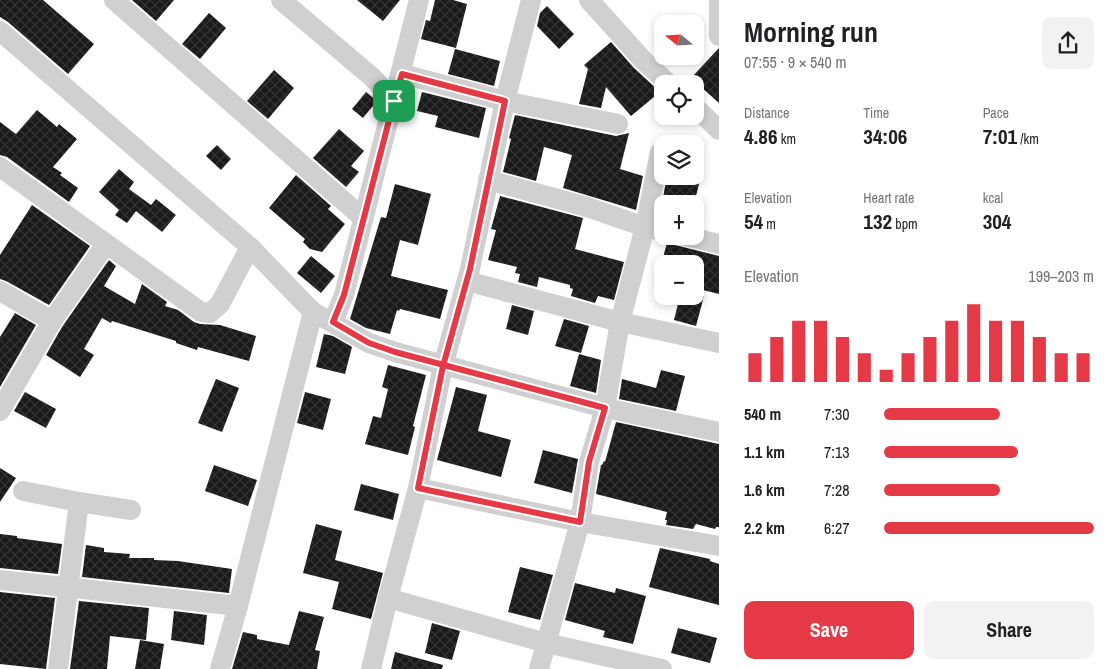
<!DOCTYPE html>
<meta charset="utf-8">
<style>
body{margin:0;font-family:"Archivo Narrow",sans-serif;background:#f2f2f2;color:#202124;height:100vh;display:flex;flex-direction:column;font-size:19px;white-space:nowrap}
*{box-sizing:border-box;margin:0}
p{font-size:16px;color:#757577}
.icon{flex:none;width:28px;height:28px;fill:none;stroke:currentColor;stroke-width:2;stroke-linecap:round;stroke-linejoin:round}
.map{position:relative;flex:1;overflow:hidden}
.panel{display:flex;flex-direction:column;background:#fff;width:400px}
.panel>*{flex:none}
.needle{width:32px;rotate:288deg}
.tools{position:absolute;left:654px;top:15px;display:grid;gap:10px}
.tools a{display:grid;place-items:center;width:50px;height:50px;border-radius:10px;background:#fff;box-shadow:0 2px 8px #0003;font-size:25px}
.pin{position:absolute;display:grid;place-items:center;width:42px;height:42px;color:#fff;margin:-21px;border-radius:10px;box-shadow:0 2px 8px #0006}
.round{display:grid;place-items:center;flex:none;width:52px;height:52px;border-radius:10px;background:#f2f2f2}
.headline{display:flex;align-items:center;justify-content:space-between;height:85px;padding:0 25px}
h1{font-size:28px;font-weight:700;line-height:38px}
.stats{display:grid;grid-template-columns:repeat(3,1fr);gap:8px;height:85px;padding:5px 25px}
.stats div{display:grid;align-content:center}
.stats b{font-size:21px;font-weight:700}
.stats small{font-size:14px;font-weight:400}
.stats p{font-size:14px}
.chart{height:140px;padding:10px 25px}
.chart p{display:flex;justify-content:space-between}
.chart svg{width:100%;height:90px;margin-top:5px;stroke:#e63946;stroke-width:6}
.button{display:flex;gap:10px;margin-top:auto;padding:10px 25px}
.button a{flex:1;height:58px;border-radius:10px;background:#e63946;color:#fff;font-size:20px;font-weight:700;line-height:58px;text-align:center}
.button a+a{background:#f2f2f2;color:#202124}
ul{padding:0 25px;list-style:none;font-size:16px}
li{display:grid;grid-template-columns:80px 60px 1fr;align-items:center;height:38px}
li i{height:12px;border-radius:6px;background:#e63946}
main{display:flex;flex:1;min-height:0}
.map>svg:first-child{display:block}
</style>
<main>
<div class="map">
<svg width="719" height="669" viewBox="0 0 719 669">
<defs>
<pattern id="building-cross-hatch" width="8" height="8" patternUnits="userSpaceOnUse" patternTransform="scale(1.25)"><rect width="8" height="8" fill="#1a1a1a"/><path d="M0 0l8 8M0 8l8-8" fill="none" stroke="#333"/></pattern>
</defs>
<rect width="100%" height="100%" fill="#fff"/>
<g fill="url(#building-cross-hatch)">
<polygon points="0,0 43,0 94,44 68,74 8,22 0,17"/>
<polygon points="132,0 174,0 156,21"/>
<polygon points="357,0 400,0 383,21"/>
<polygon points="435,0 453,0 467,4 456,48 421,39 426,20 430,21"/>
<polygon points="547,6 574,34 559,49 537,26 540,13"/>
<polygon points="209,13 226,28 200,59 182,44"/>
<polygon points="611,42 634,68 660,92 631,116 606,87 601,108 579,104 588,69 584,65"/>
<polygon points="719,48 719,103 691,78"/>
<polygon points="455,49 500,61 494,86 448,74"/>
<polygon points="274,70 294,88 268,119 247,101"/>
<polygon points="366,92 377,101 363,118 352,109"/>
<polygon points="422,92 486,108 479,138 435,127 438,116 417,111"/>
<polygon points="37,110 57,127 59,124 77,139 53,167 62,173 60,175 78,188 69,202 7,157 0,155 0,122 16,134"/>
<polygon points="515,115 616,136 629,133 620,169 643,176 636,210 563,188 572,155 544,147 536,181 503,172 511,139 509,138"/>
<polygon points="339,129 364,151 351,166 359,172 346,187 313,158"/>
<polygon points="217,145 231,159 221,170 206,156"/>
<polygon points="119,169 134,182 129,189 151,205 156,199 176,215 162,232 136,211 127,223 115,215 119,210 99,192"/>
<polygon points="296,175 331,206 328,209 345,224 322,252 310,249 303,242 305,239 269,208"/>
<polygon points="667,176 701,176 694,204 662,204 662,215 660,214"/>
<polygon points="395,184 431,194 418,245 400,240 391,276 448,290 440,319 400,309 399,311 397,310 390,334 366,328 350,319 381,217 386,218"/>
<polygon points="500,196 583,218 575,249 624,262 614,300 598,296 595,303 571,296 573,289 570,288 570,285 539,277 537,287 518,282 520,274 515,273 517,267 488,260 496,230 491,229"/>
<polygon points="32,205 90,246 49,305 6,281 0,279 0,255"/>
<polygon points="667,243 719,256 719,294 695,288 695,264 674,264 662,261"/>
<polygon points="311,256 335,276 321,293 297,273"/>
<polygon points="109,260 116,266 104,286 135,304 142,284 167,302 165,306 178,310 194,322 200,324 220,325 256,336 249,361 198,347 197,350 176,343 176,341 112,321 111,323 102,318 84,349 94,355 80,377 46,355 62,327"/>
<polygon points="680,296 704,296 696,326 674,320"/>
<polygon points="512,305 534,311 528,335 506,329"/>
<polygon points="15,313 36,325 0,387 0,337"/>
<polygon points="564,319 589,326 581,353 555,346"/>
<polygon points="324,334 333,336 352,347 345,374 316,367"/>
<polygon points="579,354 601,360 596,393 570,386"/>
<polygon points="388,365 426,375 413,426 415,427 408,455 365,444 373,416 381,418 388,389 382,387"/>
<polygon points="661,370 685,376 676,411 619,399 622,379 656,388"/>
<polygon points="216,379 239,388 222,432 198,423"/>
<polygon points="456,387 487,395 478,431 511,440 501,477 437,460"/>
<polygon points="25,392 56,409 46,428 14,411"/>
<polygon points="305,392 331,399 323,430 297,423"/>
<polygon points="616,422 719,444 719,527 716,527 715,529 696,524 693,529 666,525 667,520 665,520 667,512 596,494 601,465 602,465 604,461 605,462"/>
<polygon points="543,450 578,459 572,493 534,483"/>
<polygon points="214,465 257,480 248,506 205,491"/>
<polygon points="0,468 16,478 0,502"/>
<polygon points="361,484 399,494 393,520 354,510"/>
<polygon points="316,524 342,531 335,560 383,573 371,619 332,609 339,582 303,573"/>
<polygon points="0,534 17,536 17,538 62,544 58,574 0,568"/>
<polygon points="86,545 104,548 104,552 130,554 129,558 154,558 154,560 178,561 232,569 229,593 82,577"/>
<polygon points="660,548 710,559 710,561 719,564 719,605 649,587"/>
<polygon points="520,567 553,575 540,620 508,612"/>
<polygon points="575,583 615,593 616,588 646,596 633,644 603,637 605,631 565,620"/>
<polygon points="0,592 55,598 46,669 0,664"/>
<polygon points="79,601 149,608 146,640 110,636 107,669 70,669"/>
<polygon points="174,611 207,615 204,645 171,640"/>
<polygon points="299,611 324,617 315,650 320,651 317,669 232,669 243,632 257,635 257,639 289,645"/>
<polygon points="432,623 460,631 452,660 425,653"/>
<polygon points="678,628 717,638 710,663 671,653"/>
<polygon points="140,640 164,644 160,669 135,669"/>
<polygon points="395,652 443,665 442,669 391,669"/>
</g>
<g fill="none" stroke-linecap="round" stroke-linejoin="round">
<g stroke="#d0d0d0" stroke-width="20">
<polyline points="114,0 363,218"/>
<polyline points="281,0 372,77 394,101"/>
<polyline points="589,0 643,60 669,84"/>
<polyline points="719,0 719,36"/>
<polyline points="0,31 250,247 313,312 369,343 395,352 605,408 719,432"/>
<polyline points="402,74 505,101 618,124"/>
<polyline points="695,107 719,130"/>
<polyline points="0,167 201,312 210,313 220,304 250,247"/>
<polyline points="488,180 587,207 645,227 662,231"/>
<polyline points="686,236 719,244"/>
<polyline points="467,281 620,322 719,343"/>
<polyline points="0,291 52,321"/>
<polyline points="333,322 344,295 419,0"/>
<polyline points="0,411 52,321 106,244"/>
<polyline points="418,488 580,522 719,546"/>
<polyline points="23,491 79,502 58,669"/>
<polyline points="79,502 131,510"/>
<polyline points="0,580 238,606"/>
<polyline points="388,598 546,643 662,669"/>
<polyline points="220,669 238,606 313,312"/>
<polyline points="371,669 388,598 418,488 443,366 470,269 505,101 531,0"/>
<polyline points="539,669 580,522 589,462 605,408 620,322 645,227 660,152"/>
</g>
</g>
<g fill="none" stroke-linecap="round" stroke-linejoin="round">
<defs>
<polyline id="route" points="394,101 344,295 333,322 369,343 395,352 605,408 589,462 580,522 418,488 443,366 470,269 505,101 402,74 394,101"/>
</defs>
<use href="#route" stroke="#fff" stroke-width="10"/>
<use href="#route" stroke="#e63946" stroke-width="6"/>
</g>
</svg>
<div class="tools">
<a><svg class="needle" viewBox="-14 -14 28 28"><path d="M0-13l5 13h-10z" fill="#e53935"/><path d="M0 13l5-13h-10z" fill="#757577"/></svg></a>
<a><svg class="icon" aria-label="locate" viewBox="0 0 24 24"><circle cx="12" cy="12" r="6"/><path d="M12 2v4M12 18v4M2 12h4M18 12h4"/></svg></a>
<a><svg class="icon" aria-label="layers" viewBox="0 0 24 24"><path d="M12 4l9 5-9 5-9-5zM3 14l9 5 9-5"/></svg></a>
<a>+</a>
<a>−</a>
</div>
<div class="pin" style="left:394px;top:101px;background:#1e9e55"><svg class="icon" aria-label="arrive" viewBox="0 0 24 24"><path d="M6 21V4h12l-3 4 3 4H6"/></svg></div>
</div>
<section class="panel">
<div class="headline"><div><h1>Morning run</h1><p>07:55 · 9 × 540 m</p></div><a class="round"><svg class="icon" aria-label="share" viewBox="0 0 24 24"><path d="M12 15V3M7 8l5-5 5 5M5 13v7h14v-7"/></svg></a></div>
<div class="stats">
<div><p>Distance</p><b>4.86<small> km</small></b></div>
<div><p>Time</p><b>34:06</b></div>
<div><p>Pace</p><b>7:01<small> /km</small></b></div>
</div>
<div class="stats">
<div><p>Elevation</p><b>54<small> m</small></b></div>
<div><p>Heart rate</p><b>132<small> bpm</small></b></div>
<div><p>kcal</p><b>304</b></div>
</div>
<div class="chart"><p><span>Elevation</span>199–203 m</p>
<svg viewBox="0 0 160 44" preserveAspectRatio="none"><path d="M5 44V30M15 44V22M25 44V14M35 44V14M45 44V22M55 44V30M65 44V38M75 44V30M85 44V22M95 44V14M105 44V6M115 44V14M125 44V14M135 44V22M145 44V30M155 44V30"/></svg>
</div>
<ul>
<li><b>540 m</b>7:30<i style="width:55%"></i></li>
<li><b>1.1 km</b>7:13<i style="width:64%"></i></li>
<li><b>1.6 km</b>7:28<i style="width:55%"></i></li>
<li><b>2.2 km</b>6:27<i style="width:100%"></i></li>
</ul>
<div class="button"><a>Save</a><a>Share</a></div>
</section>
</main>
